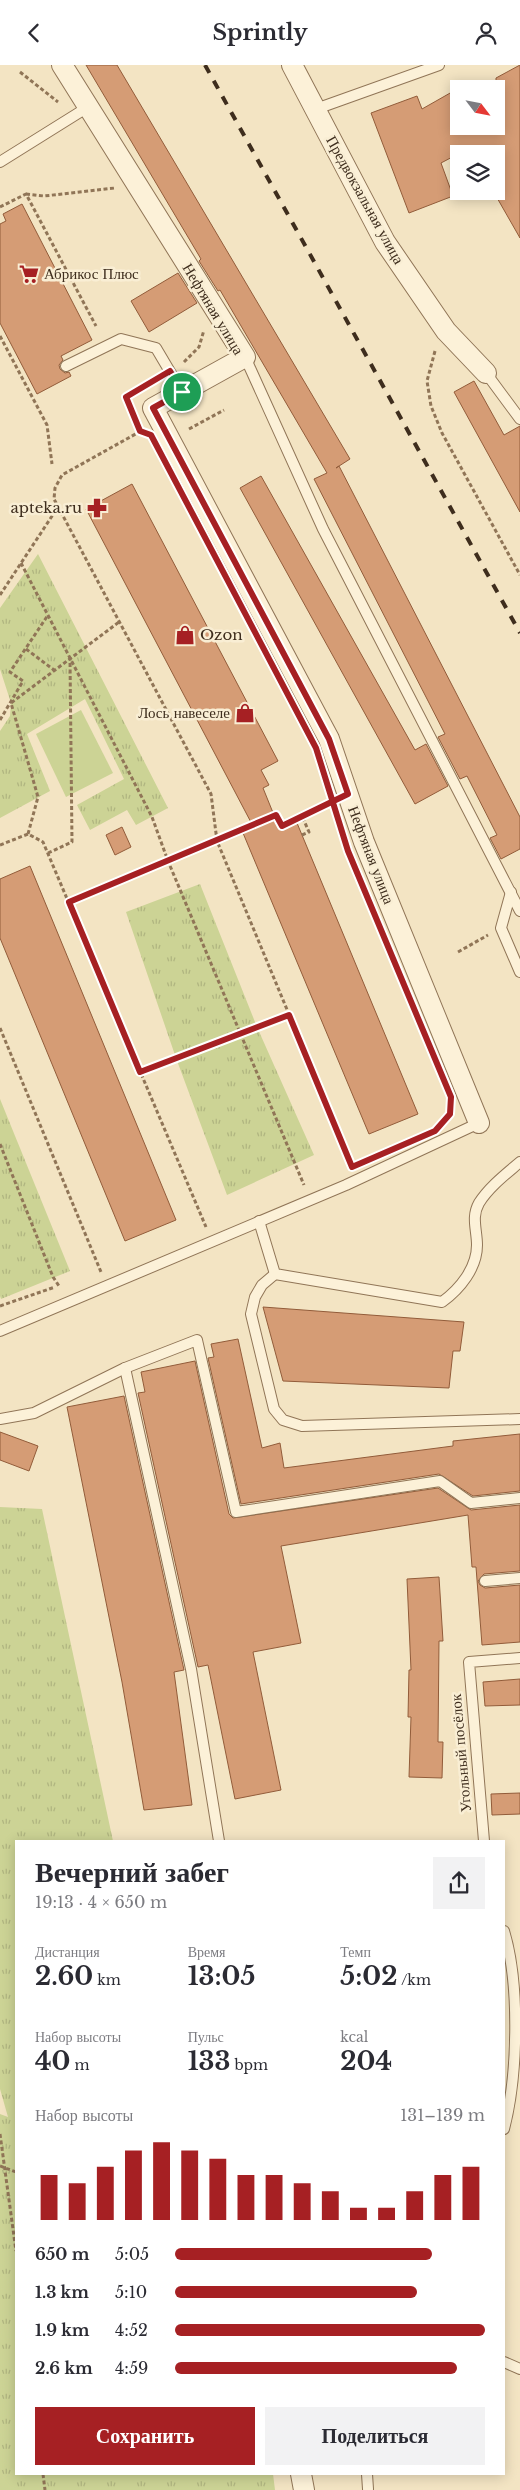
<!DOCTYPE html>
<html lang="ru">
<meta charset="utf-8">
<style>
body{margin:0;font-family:"Libre Baskerville",serif;background:#f2f2f3;color:#2b2b33;height:100vh;display:flex;flex-direction:column;font-size:19px;white-space:nowrap}
*{box-sizing:border-box;margin:0}
p{font-size:16px;color:#7c7c81}
.icon{flex:none;width:28px;height:28px;fill:none;stroke:currentColor;stroke-width:2;stroke-linecap:round;stroke-linejoin:round}
.map{position:relative;flex:1;overflow:hidden}
.sheet{position:absolute;left:15px;top:1775px;width:490px;height:635px;display:flex;flex-direction:column;background:#fff;border-radius:0px;box-shadow:0 2px 12px #0003}
.sheet>*{flex:none}
.needle{width:32px;rotate:122deg}
.controls{position:absolute;left:450px;top:15px;display:grid;gap:10px}
.controls a{display:grid;place-items:center;width:55px;height:55px;border-radius:0px;background:#fff;box-shadow:0 2px 12px #0003;font-size:25px}
.pin{position:absolute;display:grid;place-items:center;width:42px;height:42px;color:#fff;margin:-21px;border:2px solid #fff;border-radius:50%;box-shadow:0 1px 5px #0007}
.round{display:grid;place-items:center;flex:none;width:52px;height:52px;border-radius:0px;background:#f2f2f3}
.head{display:flex;align-items:center;justify-content:space-between;height:85px;padding:0 20px}
h1{font-size:28px;font-weight:700;line-height:38px}
.figures{display:grid;grid-template-columns:repeat(3,1fr);gap:8px;height:85px;padding:5px 20px}
.figures div{display:grid;align-content:center}
.figures b{font-size:25px;font-weight:700}
.figures small{font-size:14px;font-weight:400}
.figures p{font-size:14px}
.chart{height:140px;padding:10px 20px}
.chart p{display:flex;justify-content:space-between}
.chart svg{width:100%;height:90px;margin-top:5px;stroke:#a62023;stroke-width:6}
.primary-button{display:flex;gap:10px;margin-top:auto;padding:10px 20px}
.primary-button a{flex:1;height:58px;border-radius:0px;background:#a62023;color:#fff;font-size:20px;font-weight:700;line-height:58px;text-align:center}
.primary-button a+a{background:#f2f2f3;color:#2b2b33}
ul{padding:0 20px;list-style:none;font-size:16px}
li{display:grid;grid-template-columns:80px 60px 1fr;align-items:center;height:38px}
li i{height:12px;border-radius:6px;background:#a62023}
header{display:flex;justify-content:space-between;align-items:center;height:65px;padding:0 20px;background:#fff;font-size:22px;font-weight:700}
.map>svg:first-child{display:block}
</style>
<header><svg class="icon" aria-label="back" viewBox="0 0 24 24"><path d="M15 5l-7 7 7 7"/></svg>Sprintly<svg class="icon" aria-label="person" viewBox="0 0 24 24"><circle cx="12" cy="8" r="4"/><path d="M4 21q1-7 8-7t8 7"/></svg></header>
<div class="map">
<svg width="520" height="2425" viewBox="0 0 520 2425">
<defs>
<pattern id="park-tufts" width="24" height="20" patternUnits="userSpaceOnUse" patternTransform="scale(1.25)"><rect width="24" height="20" fill="#ccd395"/><path d="M3 7l-1-3M5 7V3M7 7l1-3M15 17l-1-3M17 17v-4M19 17l1-3" fill="none" stroke="#b0b580"/></pattern>
</defs>
<rect width="100%" height="100%" fill="#f3e4c3"/>
<polygon fill="#ccd395" points="81,645 113,708 66,732 36,669"/>
<g fill="url(#park-tufts)">
<polygon points="38,489 168,743 136,760 127,745 90,765 77,740 124,714 85,634 27,669 50,726 0,753 0,666 10,651 11,638 0,604 0,543"/>
<polygon points="200,819 257,962 314,1090 227,1130 176,993 126,847"/>
<polygon points="0,1034 70,1206 1,1234 0,1231"/>
<polygon points="0,1442 42,1444 113,1776 16,1776 16,2409 273,2409 275,2425 0,2425 0,2049 8,2052 0,2024"/>
</g>
<g fill="#d59c75" stroke="#925c3a">
<polygon points="86,0 117,0 350,394 336,403 339,401 520,752 520,784 501,794 490,773 497,770 467,711 460,714 438,672 445,669 314,414 327,408 220,225 218,226 199,196 201,194"/>
<polygon points="520,0 520,173 496,131 496,89 458,89 441,98 453,131 409,148 371,48 417,31 422,44 459,23 459,61 496,61 496,13"/>
<polygon points="22,139 92,275 61,291 63,295 59,300 60,304 65,308 69,307 71,311 37,329 0,258 0,159 6,156 3,149"/>
<polygon points="178,208 197,238 149,267 131,236"/>
<polygon points="474,316 504,370 520,361 520,447 454,327"/>
<polygon points="261,411 415,685 426,679 448,721 415,739 240,423"/>
<polygon points="132,419 278,696 261,705 269,720 263,723 280,765 297,758 418,1049 369,1069 243,768 254,763 86,444"/>
<polygon points="122,762 131,782 115,790 106,770"/>
<polygon points="30,801 176,1155 125,1176 0,873 0,814"/>
<polygon points="263,1242 464,1257 460,1286 453,1286 449,1323 283,1316"/>
<polygon points="238,1274 262,1383 280,1378 284,1403 453,1381 453,1376 520,1369 520,1426 473,1431 439,1409 241,1439 208,1293 214,1292 211,1279"/>
<polygon points="195,1296 229,1449 233,1453 438,1423 471,1445 520,1440 520,1506 484,1509 478,1516 480,1520 485,1523 520,1520 520,1577 482,1580 476,1502 472,1502 468,1450 281,1481 301,1578 253,1587 281,1725 235,1734 208,1600 198,1602 138,1328 145,1327 141,1307"/>
<polygon points="124,1331 184,1605 174,1607 192,1740 144,1745 122,1617 67,1342"/>
<polygon points="0,1367 38,1381 29,1406 0,1395"/>
<polygon points="439,1512 443,1576 439,1576 438,1677 443,1677 442,1713 409,1712 411,1652 408,1652 409,1605 411,1605 407,1514"/>
<polygon points="520,1614 520,1640 485,1641 483,1617"/>
<polygon points="520,1728 520,1749 492,1750 491,1729"/>
</g>
<g fill="none" stroke-linecap="round" stroke-linejoin="round">
<defs>
<g id="lane">
<polyline points="316,44 439,0"/>
<polyline points="0,97 88,42"/>
<polyline points="245,292 323,464 520,846"/>
<polyline points="66,301 121,274 156,283 182,327"/>
<polyline points="486,308 520,354"/>
<polyline points="511,827 501,863 520,907"/>
<path d="M259 1156 275 1209 442 1237C460 1224 477 1203 477 1180 477 1165 471 1152 479 1138 489 1122 506 1109 520 1097"/>
<polyline points="275,1209 262,1220 255,1232 251,1249 274,1344 283,1355 302,1361 520,1354"/>
<polyline points="0,1266 346,1120 479,1058"/>
<polyline points="125,1303 191,1604 219,1776"/>
<polyline points="0,1354 34,1348 125,1303 197,1275 236,1447 440,1416 471,1438 520,1433"/>
<polyline points="485,1516 520,1513"/>
<polyline points="484,1776 469,1597 520,1593"/>
<path d="M504 1866C520 1919 518 2010 504 2064"/>
<polyline points="504,2297 520,2304"/>
<polyline points="367,2409 368,2424"/>
</g>
<g id="street">
<polyline points="62,0 245,292 153,343 329,674 364,777 479,1058"/>
<polyline points="292,0 385,177 446,266 486,308"/>
<polyline points="301,2409 304,2425"/>
</g>
</defs>
<use href="#lane" stroke="#907557" stroke-width="12"/>
<use href="#street" stroke="#907557" stroke-width="22"/>
<g stroke="#907557" stroke-width="3" stroke-dasharray="4 2.5" stroke-linecap="butt">
<polyline points="20,7 58,37"/>
<polyline points="26,129 44,131 115,123"/>
<polyline points="0,142 26,129 96,261"/>
<polyline points="0,271 47,360 52,399"/>
<polyline points="435,286 427,316 431,341 442,368 520,510"/>
<polyline points="184,297 199,282 204,265"/>
<polyline points="131,343 126,332 142,322"/>
<polyline points="189,364 224,345"/>
<polyline points="141,366 62,410 55,423 54,434 211,729 217,776 352,1101"/>
<polyline points="21,498 152,752 168,796 304,1120"/>
<polyline points="0,530 58,442"/>
<polyline points="26,584 54,605"/>
<polyline points="0,655 23,616 10,607 48,550"/>
<polyline points="28,769 38,732 11,638 119,557"/>
<polyline points="302,770 309,767 302,751"/>
<polyline points="0,780 28,769 43,777 206,1162"/>
<polyline points="48,788 72,777 70,594"/>
<polyline points="69,837 276,750 282,761 330,738"/>
<polyline points="458,887 488,870"/>
<polyline points="0,963 101,1207"/>
<polyline points="140,1007 289,950"/>
<polyline points="0,1079 53,1212 59,1221"/>
<polyline points="0,1241 55,1222"/>
<polyline points="0,2069 16,2186"/>
<polyline points="0,2101 16,2107"/>
<polyline points="43,2409 45,2425"/>
</g>
<use href="#lane" stroke="#fcf1d8" stroke-width="10"/>
<use href="#street" stroke="#fcf1d8" stroke-width="20"/>
<polyline stroke="#3e2d1d" stroke-width="4" stroke-dasharray="9 9" stroke-linecap="butt" points="205,0 520,568"/>
</g>
<g fill="none" stroke-linecap="round" stroke-linejoin="round">
<defs>
<polyline id="route" points="182,327 153,343 329,674 348,729 282,761 276,750 69,837 140,1007 289,950 352,1102 435,1066 450,1049 451,1032 348,786 316,683 151,370 140,366 126,332 170,306 182,327"/>
</defs>
<use href="#route" stroke="#fff" stroke-width="10"/>
<use href="#route" stroke="#a62023" stroke-width="6"/>
</g>
<defs>
<symbol id="supermarket-bare" viewBox="-9 -9 18 18"><path d="M-6-5.5h2.5l.6 2H6L4.5 2H-2.5L-4.4-4H-6ZM-1.5 3.2a1.3 1.3 0 1 0 .1 0ZM3 3.2a1.3 1.3 0 1 0 .1 0Z" fill="#a62023" stroke="#f9eed4" stroke-width="2.5" paint-order="stroke"/></symbol>
<symbol id="pharmacy-bare" viewBox="-9 -9 18 18"><path d="M-2-6h4v4h4v4h-4v4h-4v-4h-4v-4h4Z" fill="#a62023" stroke="#f9eed4" stroke-width="2.5" paint-order="stroke"/></symbol>
<symbol id="shop-bare" viewBox="-9 -9 18 18"><path d="M-5-2.5h2.3a2.7 3.5 0 0 1 5.4 0H5L5.5 6h-11ZM-1.5-2.5h3a1.5 2.3 0 0 0-3 0Z" fill="#a62023" stroke="#f9eed4" stroke-width="2.5" paint-order="stroke"/></symbol>
</defs>
<g fill-rule="evenodd">
<use href="#supermarket-bare" x="15" y="195" width="28" height="28"/>
<use href="#pharmacy-bare" x="83" y="429" width="28" height="28"/>
<use href="#shop-bare" x="171" y="556" width="28" height="28"/>
<use href="#shop-bare" x="231" y="634" width="28" height="28"/>
</g>
<g text-anchor="middle" stroke-width="5" stroke-linejoin="round" paint-order="stroke">
<g font-size="15" fill="#3e2d1d" stroke="#f9eed4">
<text transform="translate(365 135) rotate(61)" y="5">Предвокзальная улица</text>
<text transform="translate(213 244) rotate(59)" y="5">Нефтяная улица</text>
<text transform="translate(371 790) rotate(69)" y="5">Нефтяная улица</text>
<text transform="translate(461 1688) rotate(-95)" y="5">Угольный посёлок</text>
</g>
<g font-size="15" fill="#3e2d1d" stroke="#f9eed4" text-anchor="start">
<text x="44" y="214">Абрикос Плюс</text>
<text x="82" y="448" text-anchor="end">apteka.ru</text>
<text x="200" y="575">Ozon</text>
<text x="230" y="653" text-anchor="end">Лось навеселе</text>
</g>
</g>
</svg>
<div class="controls">
<a><svg class="needle" viewBox="-14 -14 28 28"><path d="M0-13l5 13h-10z" fill="#e53935"/><path d="M0 13l5-13h-10z" fill="#7c7c81"/></svg></a>
<a><svg class="icon" aria-label="layers" viewBox="0 0 24 24"><path d="M12 4l9 5-9 5-9-5zM3 14l9 5 9-5"/></svg></a>
</div>
<div class="pin" style="left:182px;top:327px;background:#1e9e55"><svg class="icon" aria-label="arrive" viewBox="0 0 24 24"><path d="M6 21V4h12l-3 4 3 4H6"/></svg></div>
<section class="sheet">
<div class="head"><div><h1>Вечерний забег</h1><p>19:13 · 4 × 650 m</p></div><a class="round"><svg class="icon" aria-label="share" viewBox="0 0 24 24"><path d="M12 15V3M7 8l5-5 5 5M5 13v7h14v-7"/></svg></a></div>
<div class="figures">
<div><p>Дистанция</p><b>2.60<small> km</small></b></div>
<div><p>Время</p><b>13:05</b></div>
<div><p>Темп</p><b>5:02<small> /km</small></b></div>
</div>
<div class="figures">
<div><p>Набор высоты</p><b>40<small> m</small></b></div>
<div><p>Пульс</p><b>133<small> bpm</small></b></div>
<div><p>kcal</p><b>204</b></div>
</div>
<div class="chart"><p><span>Набор высоты</span>131–139 m</p>
<svg viewBox="0 0 160 44" preserveAspectRatio="none"><path d="M5 44V22M15 44V26M25 44V18M35 44V10M45 44V6M55 44V10M65 44V14M75 44V22M85 44V22M95 44V26M105 44V30M115 44V38M125 44V38M135 44V30M145 44V22M155 44V18"/></svg>
</div>
<ul>
<li><b>650 m</b>5:05<i style="width:83%"></i></li>
<li><b>1.3 km</b>5:10<i style="width:78%"></i></li>
<li><b>1.9 km</b>4:52<i style="width:100%"></i></li>
<li><b>2.6 km</b>4:59<i style="width:91%"></i></li>
</ul>
<div class="primary-button"><a>Сохранить</a><a>Поделиться</a></div>
</section>
</div>
